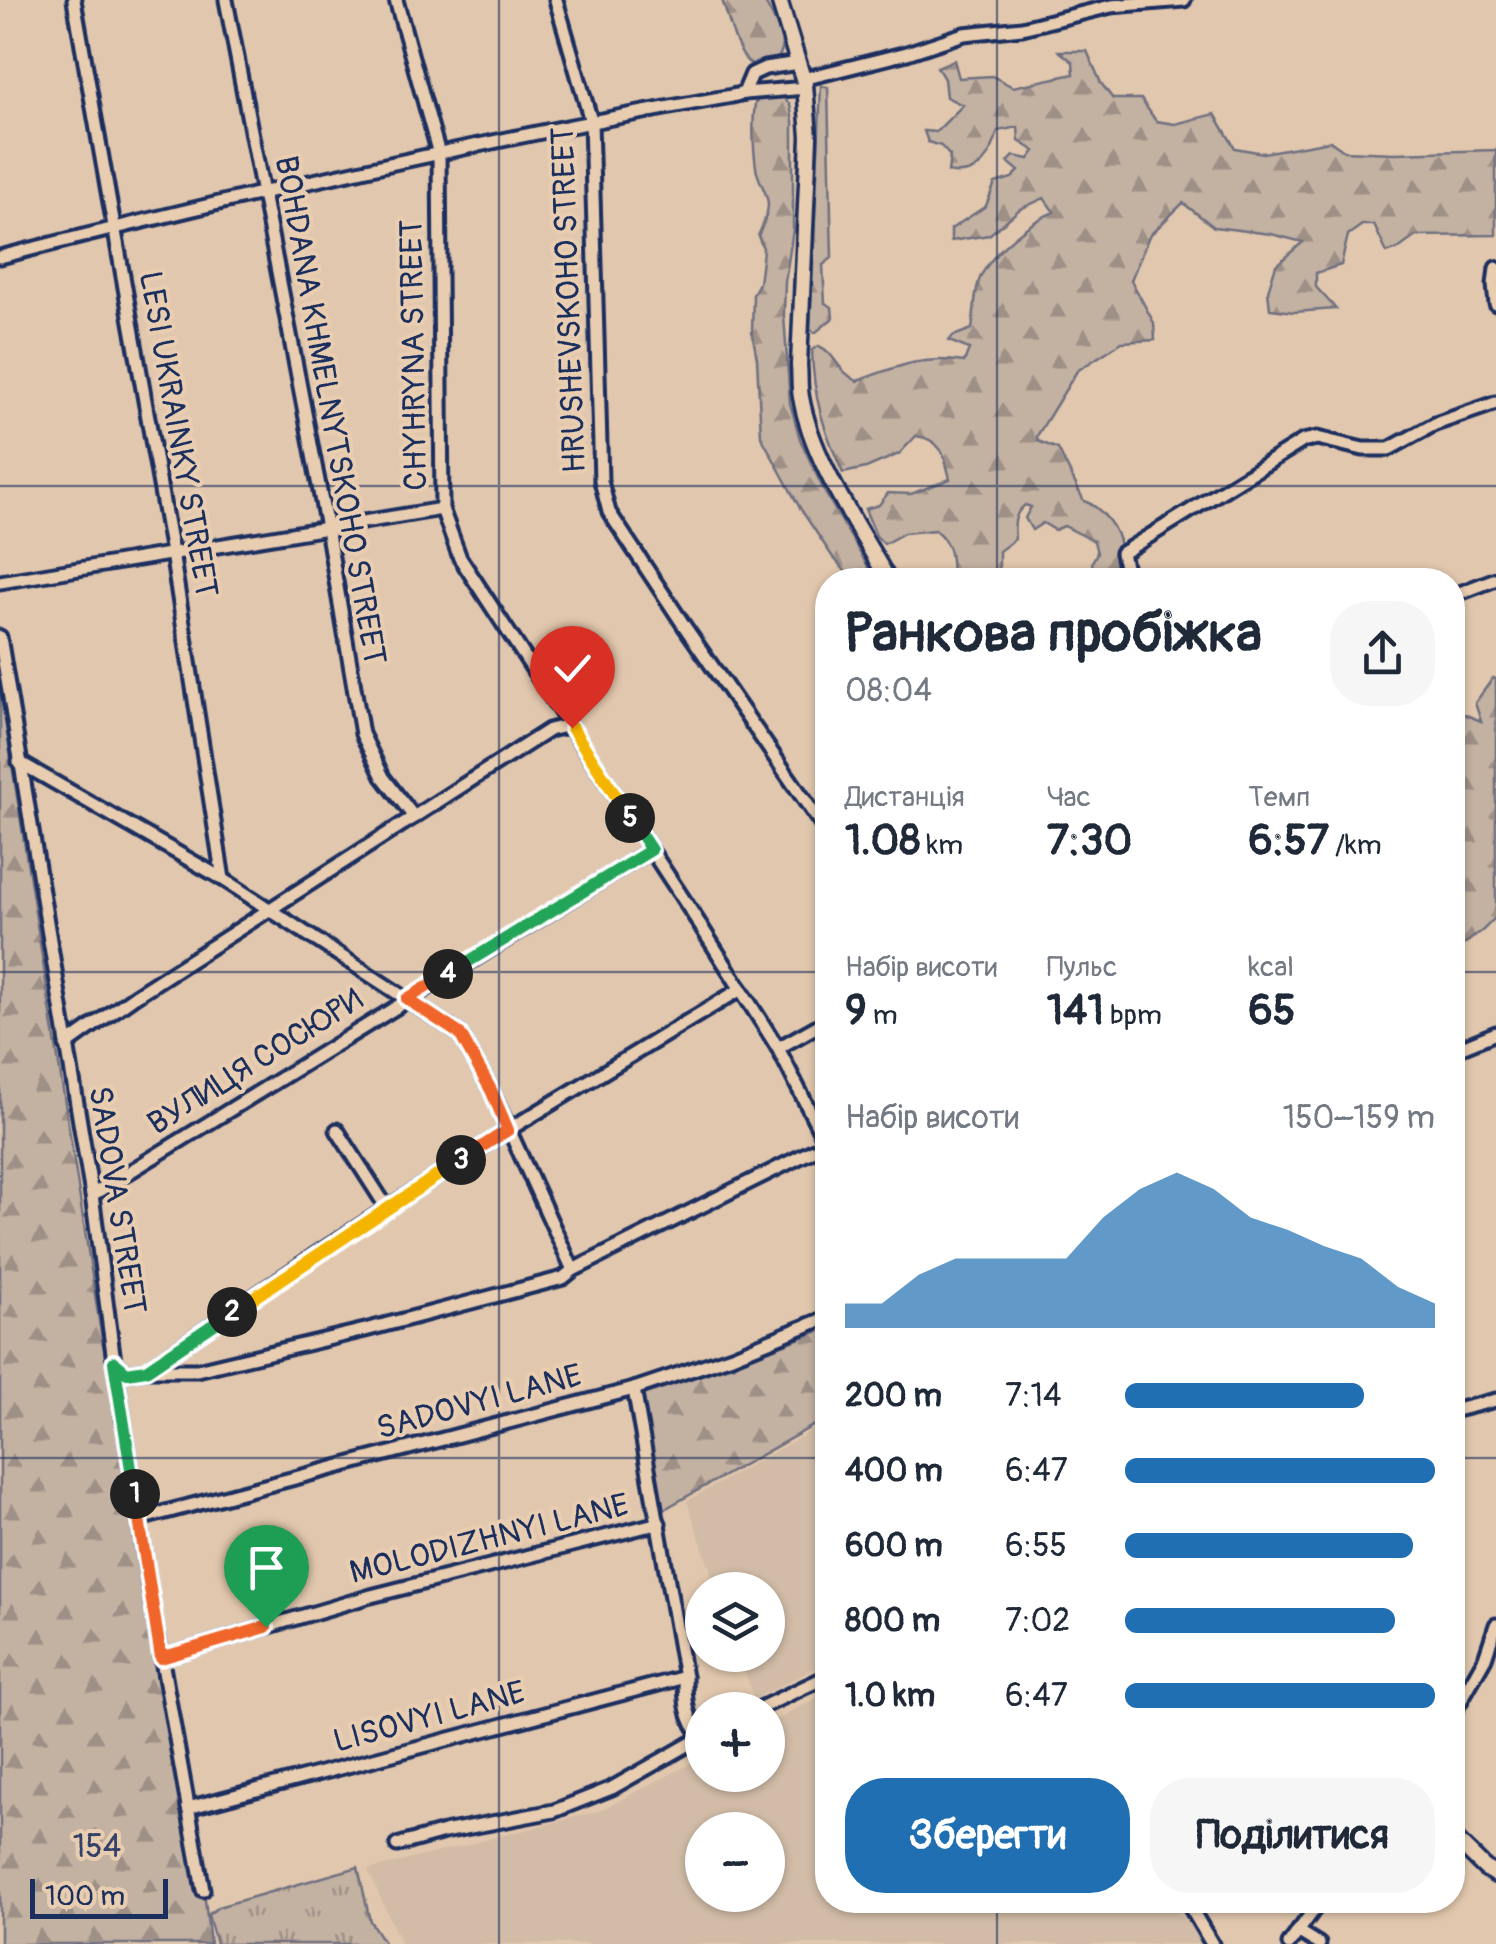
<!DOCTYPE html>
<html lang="uk">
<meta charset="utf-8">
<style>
body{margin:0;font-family:Pangolin,sans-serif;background:#f6f6f7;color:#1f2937;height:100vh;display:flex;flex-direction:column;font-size:38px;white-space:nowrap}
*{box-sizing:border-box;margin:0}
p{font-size:32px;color:#747a83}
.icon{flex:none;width:55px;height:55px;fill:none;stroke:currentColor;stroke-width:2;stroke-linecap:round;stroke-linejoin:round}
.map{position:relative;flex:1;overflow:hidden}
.sheet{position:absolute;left:815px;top:568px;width:650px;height:1345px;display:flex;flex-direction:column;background:#fff;border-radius:40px;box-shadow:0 2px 8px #0004}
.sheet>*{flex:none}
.buttons{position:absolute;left:685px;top:1572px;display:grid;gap:20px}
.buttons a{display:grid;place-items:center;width:100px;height:100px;border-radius:50%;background:#fff;box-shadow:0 2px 8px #0004;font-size:50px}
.scale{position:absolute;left:30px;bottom:25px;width:138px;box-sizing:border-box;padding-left:10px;border:5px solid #1b2f5e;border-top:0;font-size:28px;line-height:35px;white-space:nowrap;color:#1b2f5e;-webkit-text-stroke:8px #e9cdb0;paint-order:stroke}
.pin{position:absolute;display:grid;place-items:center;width:85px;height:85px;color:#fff;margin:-102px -42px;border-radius:50% 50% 50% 0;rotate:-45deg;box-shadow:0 0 10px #0007}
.pin .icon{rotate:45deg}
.km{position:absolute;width:50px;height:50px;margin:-25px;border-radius:50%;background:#222;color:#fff;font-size:28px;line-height:50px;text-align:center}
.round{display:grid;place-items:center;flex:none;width:105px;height:105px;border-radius:40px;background:#f6f6f7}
.head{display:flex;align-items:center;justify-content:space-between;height:170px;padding:0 30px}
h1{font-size:55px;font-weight:700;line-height:75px}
.stats{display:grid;grid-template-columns:repeat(3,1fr);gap:15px;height:170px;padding:10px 30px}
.stats div{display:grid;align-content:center}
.stats b{font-size:42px;font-weight:700}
.stats small{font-size:28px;font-weight:400}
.stats p{font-size:28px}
.chart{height:280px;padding:20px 30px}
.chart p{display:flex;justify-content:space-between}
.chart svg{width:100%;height:180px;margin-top:10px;fill:#1f6fb2;opacity:.7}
.action{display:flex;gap:20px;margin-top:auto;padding:20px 30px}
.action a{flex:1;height:115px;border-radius:40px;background:#1f6fb2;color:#fff;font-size:40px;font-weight:700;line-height:115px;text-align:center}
.action a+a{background:#f6f6f7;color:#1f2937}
ul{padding:0 30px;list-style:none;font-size:32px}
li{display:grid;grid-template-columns:160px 120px 1fr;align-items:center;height:75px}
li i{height:25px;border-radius:12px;background:#1f6fb2}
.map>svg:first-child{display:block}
</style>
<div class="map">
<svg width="1496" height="1944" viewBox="0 0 1496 1944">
<defs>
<pattern id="grass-tufts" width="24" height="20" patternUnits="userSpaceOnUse" patternTransform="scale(2.5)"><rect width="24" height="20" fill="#c3b1a1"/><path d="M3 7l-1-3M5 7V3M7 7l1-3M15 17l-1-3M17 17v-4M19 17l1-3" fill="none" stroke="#9e9086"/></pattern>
<pattern id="forest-firs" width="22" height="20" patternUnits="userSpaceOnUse" patternTransform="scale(2.5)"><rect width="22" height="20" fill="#c3b1a1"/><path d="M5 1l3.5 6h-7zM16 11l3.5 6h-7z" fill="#9e9086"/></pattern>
</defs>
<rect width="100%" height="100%" fill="#e1c7ad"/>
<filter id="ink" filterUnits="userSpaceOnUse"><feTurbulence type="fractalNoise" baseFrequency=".01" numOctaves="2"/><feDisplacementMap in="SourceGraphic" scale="20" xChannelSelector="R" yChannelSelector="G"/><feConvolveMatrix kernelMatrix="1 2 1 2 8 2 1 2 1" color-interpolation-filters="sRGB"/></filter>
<g filter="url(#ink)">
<g fill="#d2bca7" fill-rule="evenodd">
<polygon points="827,1422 827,1662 754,1699 739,1655 768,1655 768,1590 717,1590 687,1501"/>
<path d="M827 1693 828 1900H1170L1169 1902 1193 1928 1201 1944H401L368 1870 599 1811 702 1758V1775H768V1724ZM702 1830H768V1895H702Z"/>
</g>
<polygon fill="url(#grass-tufts)" stroke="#6f7080" stroke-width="2.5" points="358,1867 370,1921 385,1944 216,1944 208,1915 218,1907"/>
<g fill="url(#forest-firs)" stroke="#6f7080" stroke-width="2.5">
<path d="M722 0H764C772 17 797 54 769 63 762 66 753 67 747 61 735 48 728 16 722 0Z"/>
<path d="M1059 51H1087L1101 83 1113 99H1141L1156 121 1175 124 1215 114 1235 148 1263 153 1330 141 1344 151 1394 153 1496 150V235L1416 236 1398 249 1387 253 1374 225H1362L1348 235 1341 265 1316 273V287L1336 309 1294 312 1270 309 1268 291 1276 265 1303 242 1271 234 1214 227 1183 203 1149 236 1131 280 1154 323 1155 340 1122 342 1077 371 1037 436 1038 441 1058 449 1084 501C1101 507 1119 529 1120 548 1120 550 1116 564 1115 566L1093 571 1092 562 1097 553 1094 541 1064 526 1055 530 1043 523 1032 530 1025 518 1031 507 1025 505C1013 514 1014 526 1015 539L999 551V566L992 580H952C951 558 953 545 935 530L904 533 884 544 876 536 865 509 879 505 888 493 911 494 950 479C945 457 942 439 916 436L899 454 866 468 843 473C824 430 813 398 812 350L819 346C835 353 837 371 857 381 896 367 922 355 964 362L969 349 949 341 953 336 972 329C975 313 974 288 982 274 995 250 1029 222 1054 212L1044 198 1020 209 989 235 951 241V229L986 206 995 183 1012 178 1019 171 1008 162 1014 156 1029 159 1035 151 1019 141 1018 127 998 131C992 156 977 179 948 172L950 156 941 146 928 142 924 131 936 132 963 105 946 97 944 79 937 67 954 60 959 78 992 76 1013 87 1074 74 1073 62Z"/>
<polygon points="821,86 828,87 832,258 823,265 825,303 832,307 833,318 815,333 810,329"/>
<path d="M782 96 790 105 793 121V230L785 282 784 315 790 403 800 439 824 491 876 580H853L832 556 800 508 761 436 757 359 752 332 753 294 759 283 762 260 763 248 758 236C762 227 768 215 768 205 768 192 757 180 756 167 753 145 752 125 755 103L762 97Z"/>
<polygon points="1493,678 1496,679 1496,917 1483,930 1454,952 1453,733 1464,714 1481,721 1475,703"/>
<polygon points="0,688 100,1327 205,1900 210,1944 0,1944"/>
<polygon points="827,1328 827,1418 659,1512 641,1393 748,1358"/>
</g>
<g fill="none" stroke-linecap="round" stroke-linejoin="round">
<defs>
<g id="minor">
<polyline points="74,0 172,553 223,879"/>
<polyline points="226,0 327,528 362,734 383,777 414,817"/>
<polyline points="396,0 439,154 442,509 460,558 695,917 778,1048 828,1147"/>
<polyline points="556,0 591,121 601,481 609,512 685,627 828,834"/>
<polyline points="803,79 907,53 964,34 1022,28 1111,6 1184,0"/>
<polyline points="744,93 806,88"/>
<path d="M0 257C242 195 486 139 732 96L744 93 752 74 765 68 799 63"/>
<polyline points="1496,268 1494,285 1496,304"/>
<polyline points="1128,580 1122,553 1303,441 1317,438 1363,449 1389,449 1435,424 1496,403"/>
<polyline points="0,582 442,509"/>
<polyline points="1452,596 1496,579"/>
<polyline points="0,637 92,1195 114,1361 153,1610 203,1890"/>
<polyline points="19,762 223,879 460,1034 491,1090 573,1270"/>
<polyline points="66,1045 135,996 549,730 561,727 572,728"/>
<polyline points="778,1048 828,1020"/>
<polyline points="1452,1051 1496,1033"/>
<polyline points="337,1130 387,1208"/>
<polyline points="92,1195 651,850"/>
<polyline points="116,1363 127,1373 146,1370 315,1255 508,1130 741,989"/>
<polyline points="146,1370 197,1370 365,1330 563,1278 573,1270 826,1144"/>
<path d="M634 1389 685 1677C685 1700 686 1720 702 1737"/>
<polyline points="1452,1411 1496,1400"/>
<polyline points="139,1519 634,1389 732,1356 828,1317"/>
<polyline points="161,1658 371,1596 659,1523"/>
<polyline points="756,1710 828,1676"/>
<polyline points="1452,1716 1485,1658 1496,1625"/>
<polyline points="188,1808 685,1677"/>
<polyline points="397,1845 444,1832 554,1811 612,1788 702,1737"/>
<polyline points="1186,1900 1212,1944"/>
<polyline points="1298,1931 1319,1944"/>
<polyline points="1289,1944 1321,1900"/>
</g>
<g id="major">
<path d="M779 0 805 85 809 137 799 365C800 375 799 387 801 397 812 460 857 524 888 580"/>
<polyline points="1452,1836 1485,1868 1496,1875"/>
</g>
</defs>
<use href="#minor" stroke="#1b2f5e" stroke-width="19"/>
<use href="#major" stroke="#1b2f5e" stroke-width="21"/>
<use href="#minor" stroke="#e9cdb0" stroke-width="11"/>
<use href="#major" stroke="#e9cdb0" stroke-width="14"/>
</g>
</g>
<g fill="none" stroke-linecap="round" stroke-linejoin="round" filter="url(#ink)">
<defs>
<polyline id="split-1" points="135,1494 161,1658 266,1627"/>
<polyline id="split-2" points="135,1494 114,1362 127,1373 146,1370 232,1312"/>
<polyline id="split-3" points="232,1312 461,1160"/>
<polyline id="split-4" points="448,974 407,999 460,1034 491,1090 508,1130 461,1160"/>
<polyline id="split-5" points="448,974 651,850 630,818"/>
<polyline id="split-6" points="572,728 630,818"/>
</defs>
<use href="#split-1" stroke="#fff" stroke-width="20"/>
<use href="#split-2" stroke="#fff" stroke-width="20"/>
<use href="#split-3" stroke="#fff" stroke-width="20"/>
<use href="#split-4" stroke="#fff" stroke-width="20"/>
<use href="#split-5" stroke="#fff" stroke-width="20"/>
<use href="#split-6" stroke="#fff" stroke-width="20"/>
<use href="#split-1" stroke="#f0652b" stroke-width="12"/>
<use href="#split-2" stroke="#22a559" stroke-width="12"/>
<use href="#split-3" stroke="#f5b400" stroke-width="12"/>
<use href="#split-4" stroke="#f0652b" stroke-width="12"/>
<use href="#split-5" stroke="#22a559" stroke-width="12"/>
<use href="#split-6" stroke="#f5b400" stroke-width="12"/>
</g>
<path fill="none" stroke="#1b2f5e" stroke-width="2.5" stroke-opacity="0.55" d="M499 0V1944M997 0V580M0 486H1496M0 972H828M1452 972H1496M0 1458H828M1452 1458H1496M997 1900V1944"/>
<g text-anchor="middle" stroke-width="8" stroke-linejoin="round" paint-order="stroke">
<g font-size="32" fill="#1b2f5e" stroke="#e9cdb0">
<text transform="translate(568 300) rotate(-92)" y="11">HRUSHEVSKOHO STREET</text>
<text transform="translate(413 355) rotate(-91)" y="11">CHYHRYNA STREET</text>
<text transform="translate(331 410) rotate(80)" y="11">BOHDANA KHMELNYTSKOHO STREET</text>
<text transform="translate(179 434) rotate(80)" y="11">LESI UKRAINKY STREET</text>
<text transform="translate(255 1061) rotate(-32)" y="11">ВУЛИЦЯ СОСЮРИ</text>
<text transform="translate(118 1200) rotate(81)" y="11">SADOVA STREET</text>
<text transform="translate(479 1401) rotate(-15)" y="11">SADOVYI LANE</text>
<text transform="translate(489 1538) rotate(-14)" y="11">MOLODIZHNYI LANE</text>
<text transform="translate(429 1716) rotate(-15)" y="11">LISOVYI LANE</text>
</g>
<g font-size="32" fill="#344268" stroke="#e9cdb0">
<text x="97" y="1857">154</text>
</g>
</g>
</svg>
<div class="buttons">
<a><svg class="icon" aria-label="layers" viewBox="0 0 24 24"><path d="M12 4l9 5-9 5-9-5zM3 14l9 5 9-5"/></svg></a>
<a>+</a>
<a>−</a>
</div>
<div class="scale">100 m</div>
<div class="pin" style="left:266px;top:1627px;background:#1e9e55"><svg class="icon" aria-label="arrive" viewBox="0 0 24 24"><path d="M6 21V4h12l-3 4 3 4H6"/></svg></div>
<div class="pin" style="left:572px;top:728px;background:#d93025"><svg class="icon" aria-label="check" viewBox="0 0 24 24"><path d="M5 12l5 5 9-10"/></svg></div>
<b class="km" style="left:135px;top:1494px">1</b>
<b class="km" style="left:232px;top:1312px">2</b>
<b class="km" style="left:461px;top:1160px">3</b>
<b class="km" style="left:448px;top:974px">4</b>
<b class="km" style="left:630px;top:818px">5</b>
<section class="sheet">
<div class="head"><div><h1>Ранкова пробіжка</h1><p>08:04</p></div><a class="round"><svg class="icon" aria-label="share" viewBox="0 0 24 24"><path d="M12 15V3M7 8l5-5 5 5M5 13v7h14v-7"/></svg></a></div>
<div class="stats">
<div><p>Дистанція</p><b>1.08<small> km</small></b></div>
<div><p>Час</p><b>7:30</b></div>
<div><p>Темп</p><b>6:57<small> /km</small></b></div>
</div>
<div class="stats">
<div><p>Набір висоти</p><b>9<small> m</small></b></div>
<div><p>Пульс</p><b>141<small> bpm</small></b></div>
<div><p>kcal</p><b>65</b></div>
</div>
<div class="chart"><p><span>Набір висоти</span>150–159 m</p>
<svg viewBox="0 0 160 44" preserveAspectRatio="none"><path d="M0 44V38L10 38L20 31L30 27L40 27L50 27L60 27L70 17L80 10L90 6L100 10L110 17L120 20L130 24L140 27L150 34L160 38V44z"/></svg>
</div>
<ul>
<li><b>200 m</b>7:14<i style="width:77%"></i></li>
<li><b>400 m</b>6:47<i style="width:100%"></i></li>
<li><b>600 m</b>6:55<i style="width:93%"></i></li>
<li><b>800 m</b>7:02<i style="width:87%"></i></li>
<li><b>1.0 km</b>6:47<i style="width:100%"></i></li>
</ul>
<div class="action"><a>Зберегти</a><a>Поділитися</a></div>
</section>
</div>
